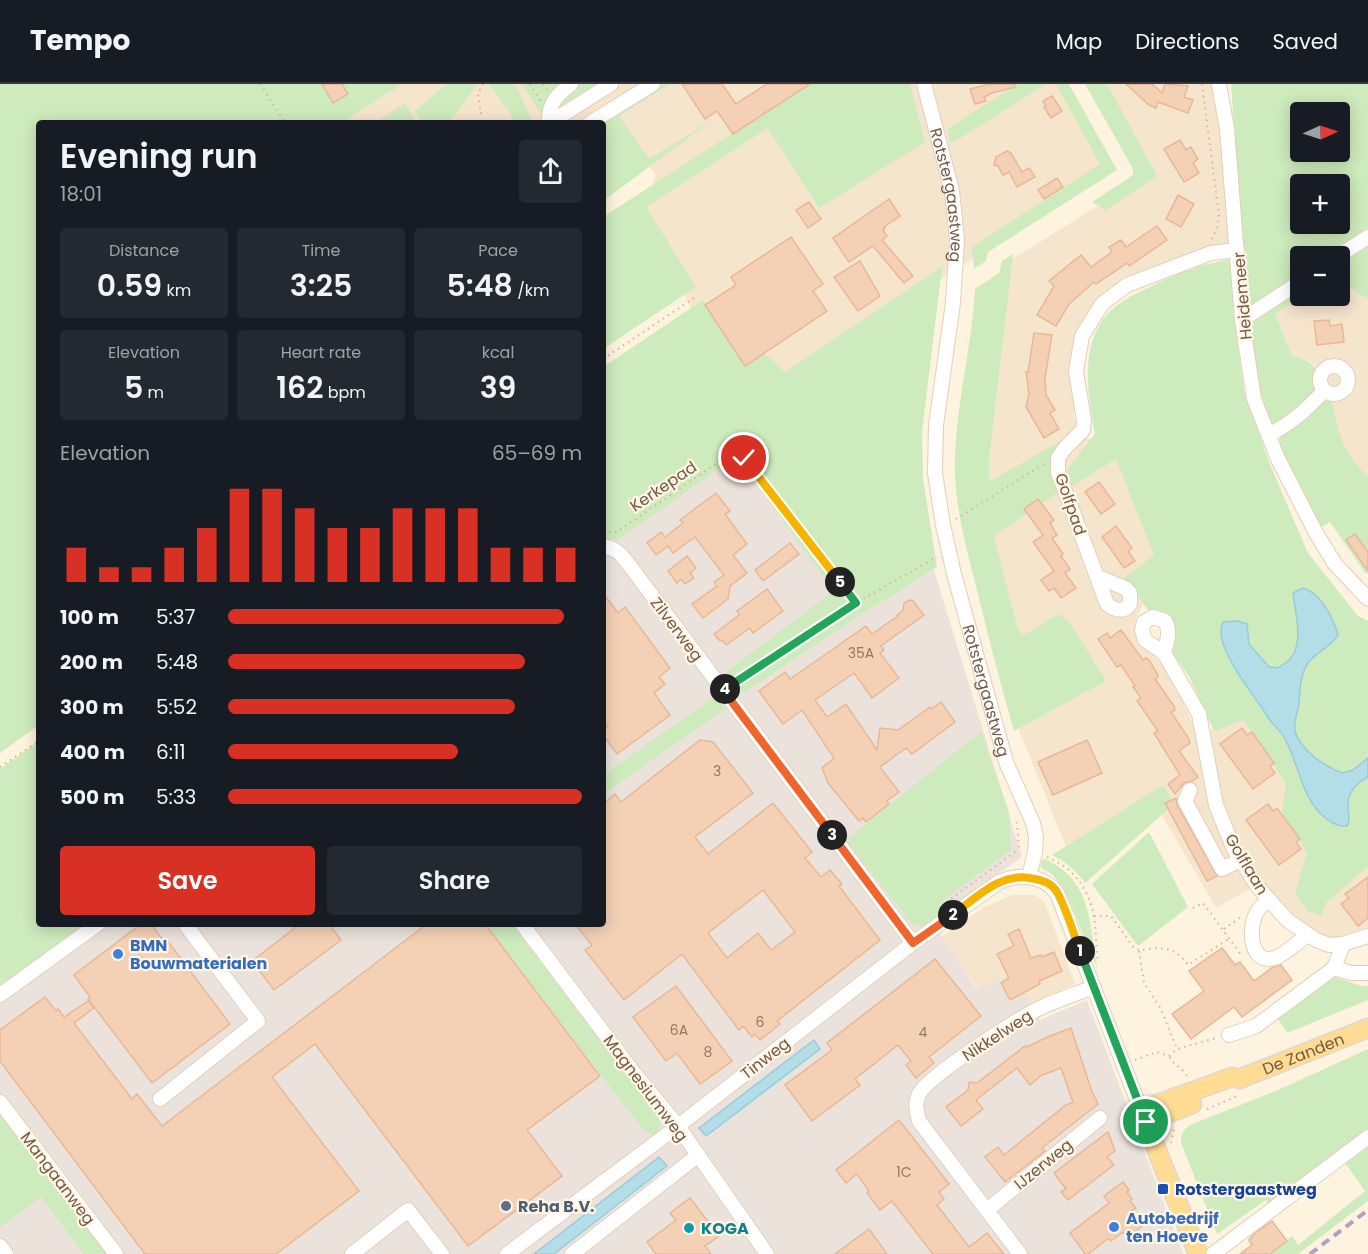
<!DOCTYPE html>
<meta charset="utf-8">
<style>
body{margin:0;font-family:Poppins,sans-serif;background:#242831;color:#f1f3f6;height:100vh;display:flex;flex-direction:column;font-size:22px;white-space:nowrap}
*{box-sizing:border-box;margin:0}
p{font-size:20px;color:#9ea1a6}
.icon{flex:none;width:33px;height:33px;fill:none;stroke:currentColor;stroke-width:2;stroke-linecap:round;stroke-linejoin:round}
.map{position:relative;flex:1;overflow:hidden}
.sheet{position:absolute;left:36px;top:36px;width:570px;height:807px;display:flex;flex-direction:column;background:#171b24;border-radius:6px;box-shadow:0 3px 15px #0003}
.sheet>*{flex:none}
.needle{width:39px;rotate:87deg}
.fabs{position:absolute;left:1290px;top:18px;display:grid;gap:12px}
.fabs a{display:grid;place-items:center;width:60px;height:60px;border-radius:6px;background:#171b24;box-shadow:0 3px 15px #0003;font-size:30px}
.pin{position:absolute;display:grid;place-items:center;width:51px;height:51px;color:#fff;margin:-26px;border:3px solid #fff;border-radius:50%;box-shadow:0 2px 6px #0007}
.km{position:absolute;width:30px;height:30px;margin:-15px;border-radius:50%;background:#222;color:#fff;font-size:16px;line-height:30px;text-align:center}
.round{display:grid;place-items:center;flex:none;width:63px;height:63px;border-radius:6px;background:#242831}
.overview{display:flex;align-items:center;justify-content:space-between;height:102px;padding:0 24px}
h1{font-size:33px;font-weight:600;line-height:45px}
.stats{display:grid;grid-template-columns:repeat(3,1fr);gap:9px;height:102px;padding:6px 24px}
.stats div{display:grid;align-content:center;border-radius:6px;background:#242831;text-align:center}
.stats b{font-size:30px;font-weight:600}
.stats small{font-size:16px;font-weight:400}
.stats p{font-size:16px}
.chart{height:168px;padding:12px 24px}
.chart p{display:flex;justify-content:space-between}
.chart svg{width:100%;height:108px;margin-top:6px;stroke:#d93025;stroke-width:6}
.button{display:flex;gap:12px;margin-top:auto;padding:12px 24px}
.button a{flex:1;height:69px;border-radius:6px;background:#d93025;color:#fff;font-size:24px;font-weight:600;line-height:69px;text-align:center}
.button a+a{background:#242831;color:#f1f3f6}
ul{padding:0 24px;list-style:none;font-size:20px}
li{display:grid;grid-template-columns:96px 72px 1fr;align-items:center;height:45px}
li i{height:15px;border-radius:8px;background:#d93025}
header{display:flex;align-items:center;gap:36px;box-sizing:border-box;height:84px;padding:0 30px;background:#171b24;border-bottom:2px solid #363941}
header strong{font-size:28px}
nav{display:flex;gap:33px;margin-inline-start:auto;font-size:21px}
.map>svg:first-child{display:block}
</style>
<header>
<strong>Tempo</strong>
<nav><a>Map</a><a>Directions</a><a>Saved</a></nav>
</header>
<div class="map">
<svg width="1368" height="1170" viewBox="0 0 1368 1170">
<rect width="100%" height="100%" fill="#fdf3df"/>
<g fill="#f5e5cd">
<polygon points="245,0 1057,0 1109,85 750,321 695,232 642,126 656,92 625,48 603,39 274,39"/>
<polygon points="1091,0 1214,0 1232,161 1124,196 1075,252 1074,334 1087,355 1123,350 1169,469 1134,539 1140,560 1169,586 1193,640 1209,646 1244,635 1289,700 1311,770 1322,819 1368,777 1368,845 1363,848 1333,857 1311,847 1297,838 1263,797 1216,824 1156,721 1071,775 1016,639 1018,560 986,438 983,392 1005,180 1147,91"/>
<polygon points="1340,200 1350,203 1368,216 1368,393 1352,378 1346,367 1339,350 1332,318 1316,309 1317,286 1314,281 1308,276 1292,272 1275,230 1302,212 1340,212"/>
<polygon points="1012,811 1035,811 1045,819 1075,900 1032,919 1018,889 978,905 941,853 983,824"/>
</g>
<polygon fill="#ebe3db" points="732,373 933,483 1022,773 931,837 977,905 1018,889 1040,936 1087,916 1183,1170 0,1170 0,892 70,840 603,840 603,455 623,449"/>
<g fill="#ceebbd" fill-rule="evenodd">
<polygon points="0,0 402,0 341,39 39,39 39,641 0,669"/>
<polygon points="447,0 477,0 459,26 447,39 423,39 415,27"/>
<polygon points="489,0 515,0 533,39 513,39 510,29"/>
<polygon points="522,0 608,0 546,38"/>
<polygon points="644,0 670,0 619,32 649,75 714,35 603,117 603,39 584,39"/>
<polygon points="809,0 910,0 925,58 819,124 768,44 646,123 696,203 603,265 603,133"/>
<polygon points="1018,0 1046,0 951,60 947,45"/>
<polygon points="1056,0 1069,0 1117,86 988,168 986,177 974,185 972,163 1100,80"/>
<polygon points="1085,0 1107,0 1157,92 1106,126 1092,118 1129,94 1133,90 1133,85"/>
<path d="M1231 0H1368V144L1327 172H1300V191L1247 229ZM1300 28H1340V68H1300ZM1300 100H1340V140H1300Z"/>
<polygon points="405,19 417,39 375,39"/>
<polygon points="1368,162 1368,216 1350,203 1340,200 1340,181"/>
<path d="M1013 170 989 374V398L1076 348 1051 379 1060 407 994 452 1018 546 1022 550C1038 548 1047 531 1063 531L1074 545 1106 597 1014 647C1000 599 988 551 976 502 965 460 953 415 955 372 957 315 972 261 975 205L999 189 1002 177Z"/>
<polygon points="943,175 922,348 923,395 937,483 862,530 743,609 726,588 830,510 829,501 741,378 731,376 618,456 603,455 603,283 703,216 785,288 943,182"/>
<path d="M1232 175 1236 248 1244 307 1269 378 1308 469 1358 532 1368 537V782L1325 820 1321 832 1308 827 1295 809 1307 769 1282 729 1286 700 1244 636 1214 647 1190 594 1172 568C1177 555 1177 547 1169 535 1164 533 1155 532 1151 528 1139 518 1135 503 1124 494L1154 471 1116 375 1072 402 1067 386 1095 350C1088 313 1080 266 1104 234 1116 219 1133 211 1150 203 1177 189 1202 180 1232 175Z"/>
<path d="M1300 206V212H1302L1275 230 1292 272C1315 277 1321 285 1316 309L1277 341 1269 338 1256 289 1248 246 1256 235Z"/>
<path d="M1327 315 1332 318C1339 351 1343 369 1368 393V488L1366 490 1330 438 1333 436 1320 444 1278 363 1281 351 1322 316Z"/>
<polygon points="716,612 725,625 603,710 603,691"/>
<polygon points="981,648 1009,728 1011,766 943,816 935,837 926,844 912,840 846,756"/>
<polygon points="39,657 39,840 84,840 0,904 0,685"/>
<path d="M1163 701 1174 720 1085 799C1076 786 1066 778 1052 771Z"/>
<polygon points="1149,748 1188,823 1138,862 1092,800"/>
<path d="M1043 774C1094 797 1088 838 1098 886L1064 805 1052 790 1040 783Z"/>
<polygon points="485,840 514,840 659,1034 660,1042 656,1052 645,1048"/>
<polygon points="1332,892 1361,902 1368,902 1368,916 1287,949 1277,933"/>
<polygon points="1368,965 1368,1047 1270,1122 1266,1116 1217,1150 1181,1059 1181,1053 1184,1046 1190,1041 1276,1007"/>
<polygon points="0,1028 107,1170 84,1170 41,1113 0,1143"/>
<polygon points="1368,1057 1368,1117 1298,1170 1272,1170 1292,1152 1298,1161 1365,1107 1343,1076"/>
</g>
<g fill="#b3dde7" stroke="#99ccda" stroke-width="1.5">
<path d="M1303 504C1321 509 1333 534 1338 551 1330 564 1316 568 1308 579 1300 591 1300 606 1299 619 1298 628 1293 638 1295 647 1300 666 1324 682 1342 689L1353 686 1368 674V693C1357 699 1347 709 1348 723 1348 731 1351 736 1347 742 1337 743 1326 736 1319 728 1303 712 1297 678 1286 657 1283 649 1278 645 1272 639 1267 633 1264 626 1259 620 1248 603 1212 559 1223 538L1238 537 1247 540 1249 560 1269 583 1277 584C1281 582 1286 579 1289 576 1305 560 1295 529 1293 509Z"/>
<polygon points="814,956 820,965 706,1052 699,1044"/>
<polygon points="659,1073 667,1082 554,1170 534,1170"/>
</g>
<g fill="#f4d1b5" stroke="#e8b895" stroke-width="1.5" fill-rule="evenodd">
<polygon points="322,0 342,0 348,10 333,19"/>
<polygon points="682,0 722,0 736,20 767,0 810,0 733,50 717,27 705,35"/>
<polygon points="990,0 1015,0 1015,3 992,9 984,13 986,17 975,20 970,5"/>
<polygon points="1126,0 1152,0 1162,9 1165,0 1188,2 1184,13 1193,16 1188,29 1158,18 1156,24 1149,21"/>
<polygon points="1052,12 1062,27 1051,34 1044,23 1046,22 1043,17"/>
<polygon points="1180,56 1186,66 1191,63 1198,75 1193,79 1199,89 1184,98 1164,65"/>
<polygon points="1007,67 1011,69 1022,88 1029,84 1035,93 1017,103 1009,88 1003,91 998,82 994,81 996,73"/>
<polygon points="1057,94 1063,103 1044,115 1038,106"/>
<polygon points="1178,111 1194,120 1181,143 1166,135"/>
<polygon points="889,115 900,132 884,143 885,144 883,146 887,152 882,156 913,192 904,199 873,162 849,178 833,154"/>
<polygon points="809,118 821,135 808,144 796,126"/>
<polygon points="1157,142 1167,156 1129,182 1127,179 1096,200 1094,198 1069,220 1056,242 1037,231 1054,202 1049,197 1081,171 1091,183 1112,168 1109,163 1121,156 1126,163"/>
<polygon points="791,153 823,200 813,207 827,227 745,282 705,221 736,201 731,193"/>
<polygon points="860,177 880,212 858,227 834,193"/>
<polygon points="1329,236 1330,242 1342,240 1344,258 1317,261 1314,237"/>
<polygon points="1034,249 1052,251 1045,294 1046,311 1055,326 1050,329 1059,345 1044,354 1026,323 1029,310 1026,288 1028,288"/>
<polygon points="1099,398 1115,420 1101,430 1085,408"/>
<polygon points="716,409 730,427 725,430 747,460 733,471 747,489 730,502 728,515 703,534 692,520 717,502 714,498 724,491 695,453 673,469 668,462 656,471 647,459 661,448 665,453 683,439 680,436"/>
<polygon points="1038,415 1054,436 1050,439 1057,451 1052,454 1063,470 1061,472 1070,485 1065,489 1076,504 1061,514 1054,504 1049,507 1041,496 1054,487 1033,458 1043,451 1024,425"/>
<polygon points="1116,442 1132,464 1128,467 1135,477 1124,484 1102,453"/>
<polygon points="1355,450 1368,468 1368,487 1346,456"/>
<polygon points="790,459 799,470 763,497 755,486"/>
<polygon points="687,472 696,484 690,489 694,494 685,500 681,495 677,499 668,487"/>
<polygon points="767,505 783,527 753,549 750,544 726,561 722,556 720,557 714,550 739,531 737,527"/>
<polygon points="603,509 618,529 625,523 670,584 659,593 665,600 654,609 670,631 617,670 603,651 603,646 608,642 603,636"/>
<polygon points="909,516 913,517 924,531 881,562 884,566 880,569 899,594 872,614 854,589 815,616 827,633 846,620 877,666 880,644 898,646 930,623 931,625 941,618 955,638 912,670 906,664 880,683 899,708 887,717 889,720 866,738 863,734 859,737 828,699 822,684 834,674 802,626 783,640 759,607 785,588 790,595 866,542 872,550 898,532 897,531 903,526 904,519"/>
<polygon points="1121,546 1143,576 1146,574 1149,576 1157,589 1158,593 1155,595 1174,622 1175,626 1171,628 1189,655 1190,659 1179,667 1198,693 1192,697 1184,699 1175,710 1168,700 1180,691 1154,649 1158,647 1137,617 1141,614 1133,603 1135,602 1121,581 1117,583 1098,555 1107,549 1110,554"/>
<polygon points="1242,644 1247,651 1252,648 1274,679 1270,682 1275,689 1253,705 1220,660"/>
<path d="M700 656 713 658 753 709 695 753 708 770 773 719 812 768 805 774 821 793 830 786 842 800 839 802 880 856 777 937 780 940 760 956 755 950 752 953 743 942 739 946 682 870 624 916 585 866 592 861 575 840H603V720L615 710 621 718ZM763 806 795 848 771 866 758 849 727 874 708 849Z"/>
<polygon points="1087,656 1102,689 1053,711 1038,678"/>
<polygon points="1176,714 1177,721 1217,792 1207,797 1165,719"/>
<polygon points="1268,720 1273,727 1277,724 1300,755 1296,758 1301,765 1279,781 1246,736"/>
<polygon points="1368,793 1368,834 1358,842 1341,820 1349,814 1345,810"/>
<polygon points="141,840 151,840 164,857 166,855 230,940 152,999 88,915 90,913 74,891"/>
<polygon points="300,840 329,840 341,856 274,906 252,877"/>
<polygon points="427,840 485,840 600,992 527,1046 562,1092 468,1162 315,960 272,993 359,1107 276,1170 145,1170 0,977 0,946 45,913 56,927 58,925 64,933 88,917 94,924 74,939 132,1015 137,1010 162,1042"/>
<polygon points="1019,845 1031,874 1041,871 1042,873 1054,868 1062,887 1039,897 1040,900 1010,916 1001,899 1009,894 997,870 1014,862 1008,850"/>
<polygon points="1222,864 1235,881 1240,878 1254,897 1273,883 1281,881 1292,896 1242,933 1234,923 1191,955 1172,930 1204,907 1189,887"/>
<polygon points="935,875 981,932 929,973 934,979 916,994 906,981 911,977 898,961 855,995 860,1001 812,1037 785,1001 832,966 827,959"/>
<polygon points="676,902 732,977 700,1000 677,969 666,977 633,933"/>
<polygon points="1071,944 1091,1005 1098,1020 1042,1064 1045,1067 1005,1098 985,1073 998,1063 1004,1071 1066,1021 1073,1018 1061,984 1042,991 1030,1001 1017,984 976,1016 983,1025 961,1042 946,1023 968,1006 969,998 977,999 1025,962 1027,963 1045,954"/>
<polygon points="899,1036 949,1100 939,1108 944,1115 937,1121 969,1163 987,1149 1004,1170 933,1170 892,1117 880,1126 867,1109 869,1107 857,1090 846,1099 836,1086"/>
<polygon points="1108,1048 1115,1067 1107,1073 1114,1081 1068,1116 1061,1108 1066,1105 1054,1089"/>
<polygon points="1123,1098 1129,1106 1127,1108 1132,1115 1130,1117 1136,1124 1131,1127 1142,1142 1127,1154 1123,1148 1111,1157 1109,1154 1088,1170 1085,1170 1070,1149 1109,1119 1104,1112"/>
<polygon points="690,1114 719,1152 705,1162 711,1170 656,1170 647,1158 676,1136 670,1129"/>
<polygon points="1272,1137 1287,1157 1270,1170 1240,1170 1252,1161 1249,1156 1254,1150"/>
<polygon points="869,1145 887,1170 835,1170"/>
</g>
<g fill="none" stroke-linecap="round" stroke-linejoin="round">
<defs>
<g id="minor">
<path id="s1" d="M924 0 952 107 957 156 953 219 936 341 935 389 943 441 954 490 1006 678 1033 739 1036 753 1035 768 1029 793"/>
<polyline points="1219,0 1227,45 1242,236 1254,315 1278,375 1316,449 1335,480 1368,515"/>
<path d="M549 39C548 20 557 11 571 0"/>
<polyline points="556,39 559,33 611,0"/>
<polyline points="590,39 653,0"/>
<polyline points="1338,172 1368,153"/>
<polyline points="1242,236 1300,198"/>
<circle cx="1334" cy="296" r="14"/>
<path d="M1268 351C1291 340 1307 325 1324 307"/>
<path d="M603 463C614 463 620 469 627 478L913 859"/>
<path d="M1098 493 1125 504 1130 509V520C1124 529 1114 526 1107 520L1058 388V374L1065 364 1083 346 1084 337 1076 287 1082 252 1102 220 1127 201 1211 169 1237 166"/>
<path d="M1164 569C1167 557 1171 548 1165 537L1153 533 1144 538 1142 546 1145 556 1164 569 1199 630 1216 721 1233 763 1257 802 1287 836 1316 856 1329 861 1343 860 1368 852"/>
<polyline points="1190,706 1185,717 1222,785 1240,776"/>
<path d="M1268 815C1264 820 1258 825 1256 830 1248 845 1250 884 1277 873 1287 869 1298 857 1308 851"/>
<polyline points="522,840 634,989 678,1042 767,1170"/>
<polyline points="1334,884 1351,889 1368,889"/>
<polyline points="0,911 98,840"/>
<polyline points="1229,951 1256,942 1334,884 1343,860"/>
<polyline points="160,1015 258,937 185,840"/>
<polyline points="0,1018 116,1170"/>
<polyline points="987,1126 1100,1034"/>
<polyline points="0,1162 6,1170"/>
<polyline points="352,1170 408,1126 442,1170"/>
<path d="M507 1170 678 1042 913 859 999 798C1019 789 1043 791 1057 809L1141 1026"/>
<polyline points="572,1170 697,1072"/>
<path d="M1020 1170 919 1037C917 1027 914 1020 919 1010 928 992 1016 936 1038 925 1056 916 1076 910 1094 903"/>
<polyline points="1213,1170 1368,1053"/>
</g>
<g id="major">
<polyline points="1146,1038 1192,1020"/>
<path id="s2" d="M1198 1170 1141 1026 1232 993 1239 995 1368 944"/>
</g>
</defs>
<use href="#minor" stroke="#e2cfbb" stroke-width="16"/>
<use href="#major" stroke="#ded7d3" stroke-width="21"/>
<g stroke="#d9b499" stroke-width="2" stroke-dasharray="1.5 4.5" stroke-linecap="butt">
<polyline points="260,0 285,39"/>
<polyline points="530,0 541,18"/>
<polyline points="543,0 547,6"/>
<polyline points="1202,0 1219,131 1216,147 1211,156"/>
<polyline points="481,30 478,10 483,0"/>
<polyline points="603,275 694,214"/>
<polyline points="956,435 1045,379"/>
<polyline points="603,449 617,448 730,370 740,370 856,519"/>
<polyline points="733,600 856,519 937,473"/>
<polyline points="0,683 39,657"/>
<polyline points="1017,738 1019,765 1022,766"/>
<path d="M1047 773C1073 783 1090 806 1094 834 1097 848 1095 862 1098 876"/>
<polyline points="948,819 948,817 1019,765"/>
<polyline points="1193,824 1203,819 1240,869 1242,868"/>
<path d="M1094 832H1111L1134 864C1140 867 1143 866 1149 865 1167 862 1178 867 1188 881L1230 854"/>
<polyline points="1224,845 1241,833"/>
<polyline points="1139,867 1144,899 1161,925 1177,965"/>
<path d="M1170 973C1174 984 1184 982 1188 995"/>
<polyline points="1135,976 1157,968 1169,972 1177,965 1216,954"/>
<polyline points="1207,1025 1240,1011"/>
<polyline points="1171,1059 1174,1044"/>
</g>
<use href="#minor" stroke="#fff" stroke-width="14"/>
<use href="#major" stroke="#ffdc94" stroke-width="18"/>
<polyline stroke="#b69ec6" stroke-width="4" stroke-dasharray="9 6" stroke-linecap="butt" points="1310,1170 1368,1126"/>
</g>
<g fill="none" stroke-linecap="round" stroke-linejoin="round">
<defs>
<polyline id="split-1" points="1080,867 1146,1038"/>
<path id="split-2" d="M953 831C977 813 1002 786 1035 795 1045 797 1053 800 1058 810 1067 827 1073 848 1080 867"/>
<polyline id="split-3" points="832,751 913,859 953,831"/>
<polyline id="split-4" points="725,605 723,606 832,751"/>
<polyline id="split-5" points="725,605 856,519 840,498"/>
<polyline id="split-6" points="744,374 840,498"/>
</defs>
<use href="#split-1" stroke="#fff" stroke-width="12"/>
<use href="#split-2" stroke="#fff" stroke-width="12"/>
<use href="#split-3" stroke="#fff" stroke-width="12"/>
<use href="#split-4" stroke="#fff" stroke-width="12"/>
<use href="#split-5" stroke="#fff" stroke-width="12"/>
<use href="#split-6" stroke="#fff" stroke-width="12"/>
<use href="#split-1" stroke="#22a559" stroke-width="8"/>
<use href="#split-2" stroke="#f5b400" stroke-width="8"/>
<use href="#split-3" stroke="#f0652b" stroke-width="8"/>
<use href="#split-4" stroke="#f0652b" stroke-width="8"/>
<use href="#split-5" stroke="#22a559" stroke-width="8"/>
<use href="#split-6" stroke="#f5b400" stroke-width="8"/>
</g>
<g fill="#3f7fe0" stroke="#fff6e6" stroke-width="2">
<circle cx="118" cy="870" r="6"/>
<circle cx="1114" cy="1143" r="6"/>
</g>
<rect fill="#1a4fb4" stroke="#fff6e6" stroke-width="2" x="1157" y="1099" width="12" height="12" rx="3"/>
<circle fill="#5c6f8a" stroke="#fff6e6" stroke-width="2" cx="506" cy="1122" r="6"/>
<circle fill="#0f9aa8" stroke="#fff6e6" stroke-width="2" cx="689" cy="1144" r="6"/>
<g text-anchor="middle" stroke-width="4.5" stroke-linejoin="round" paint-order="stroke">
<g font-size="14" fill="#957762">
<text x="861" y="574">35A</text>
<text x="717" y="692">3</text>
<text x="760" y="943">6</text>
<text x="679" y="951">6A</text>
<text x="923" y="953">4</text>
<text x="708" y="973">8</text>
<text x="904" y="1093">1C</text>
</g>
<g font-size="16" fill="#755946" stroke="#fff6e6">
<text dy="6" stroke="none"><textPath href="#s1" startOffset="114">Rotstergaastweg</textPath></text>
<text transform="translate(1242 212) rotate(-95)" y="6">Heidemeer</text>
<text transform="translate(663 402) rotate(-34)" y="6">Kerkepad</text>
<text transform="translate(1071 420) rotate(71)" y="6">Golfpad</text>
<text transform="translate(677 545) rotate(53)" y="6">Zilverweg</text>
<text dy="6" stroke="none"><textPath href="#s1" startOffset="618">Rotstergaastweg</textPath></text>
<text transform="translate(1247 780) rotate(59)" y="6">Golflaan</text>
<text transform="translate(997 951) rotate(-33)" y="6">Nikkelweg</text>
<text dy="6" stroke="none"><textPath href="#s2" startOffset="328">De Zanden</textPath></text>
<text transform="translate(765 974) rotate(-38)" y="6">Tinweg</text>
<text transform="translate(646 1004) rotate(53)" y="6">Magnesiumweg</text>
<text transform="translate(1043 1080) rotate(-39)" y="6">IJzerweg</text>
<text transform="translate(58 1094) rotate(53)" y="6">Mangaanweg</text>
</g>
<g font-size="16" font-weight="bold" fill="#366cbe" stroke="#fff6e6" text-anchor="start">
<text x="130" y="867">BMN<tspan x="130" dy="18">Bouwmaterialen</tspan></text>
<text x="1126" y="1140">Autobedrijf<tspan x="1126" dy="18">ten Hoeve</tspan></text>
</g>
<g font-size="16" font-weight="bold" fill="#164399" stroke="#fff6e6" text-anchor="start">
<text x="1175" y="1111">Rotstergaastweg</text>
</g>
<g font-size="16" font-weight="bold" fill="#4e5e75" stroke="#fff6e6" text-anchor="start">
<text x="518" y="1128">Reha B.V.</text>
</g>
<g font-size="16" font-weight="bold" fill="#0d838f" stroke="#fff6e6" text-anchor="start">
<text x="701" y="1150">KOGA</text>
</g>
</g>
</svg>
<div class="fabs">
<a><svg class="needle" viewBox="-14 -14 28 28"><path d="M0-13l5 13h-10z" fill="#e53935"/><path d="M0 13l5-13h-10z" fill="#9ea1a6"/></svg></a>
<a>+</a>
<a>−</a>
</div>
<div class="pin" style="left:1146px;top:1038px;background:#1e9e55"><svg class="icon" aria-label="arrive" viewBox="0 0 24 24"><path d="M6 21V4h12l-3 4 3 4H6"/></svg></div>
<div class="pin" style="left:744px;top:374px;background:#d93025"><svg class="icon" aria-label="check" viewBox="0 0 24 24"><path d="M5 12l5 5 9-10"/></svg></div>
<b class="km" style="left:1080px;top:867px">1</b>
<b class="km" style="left:953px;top:831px">2</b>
<b class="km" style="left:832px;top:751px">3</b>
<b class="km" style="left:725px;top:605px">4</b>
<b class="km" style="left:840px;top:498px">5</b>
<section class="sheet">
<div class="overview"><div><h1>Evening run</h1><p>18:01</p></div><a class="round"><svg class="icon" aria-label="share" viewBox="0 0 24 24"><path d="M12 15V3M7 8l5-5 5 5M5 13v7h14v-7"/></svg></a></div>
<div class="stats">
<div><p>Distance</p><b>0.59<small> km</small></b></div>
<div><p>Time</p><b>3:25</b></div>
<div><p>Pace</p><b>5:48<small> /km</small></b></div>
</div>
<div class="stats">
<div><p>Elevation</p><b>5<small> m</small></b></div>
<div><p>Heart rate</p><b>162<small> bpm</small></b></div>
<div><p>kcal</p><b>39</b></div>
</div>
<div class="chart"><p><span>Elevation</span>65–69 m</p>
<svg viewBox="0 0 160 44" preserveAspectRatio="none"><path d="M5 44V30M15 44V38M25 44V38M35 44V30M45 44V22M55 44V6M65 44V6M75 44V14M85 44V22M95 44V22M105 44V14M115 44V14M125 44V14M135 44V30M145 44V30M155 44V30"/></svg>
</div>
<ul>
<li><b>100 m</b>5:37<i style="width:95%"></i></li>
<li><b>200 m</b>5:48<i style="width:84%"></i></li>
<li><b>300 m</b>5:52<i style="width:81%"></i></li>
<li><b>400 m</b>6:11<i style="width:65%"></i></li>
<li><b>500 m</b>5:33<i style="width:100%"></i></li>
</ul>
<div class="button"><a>Save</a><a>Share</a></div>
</section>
</div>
